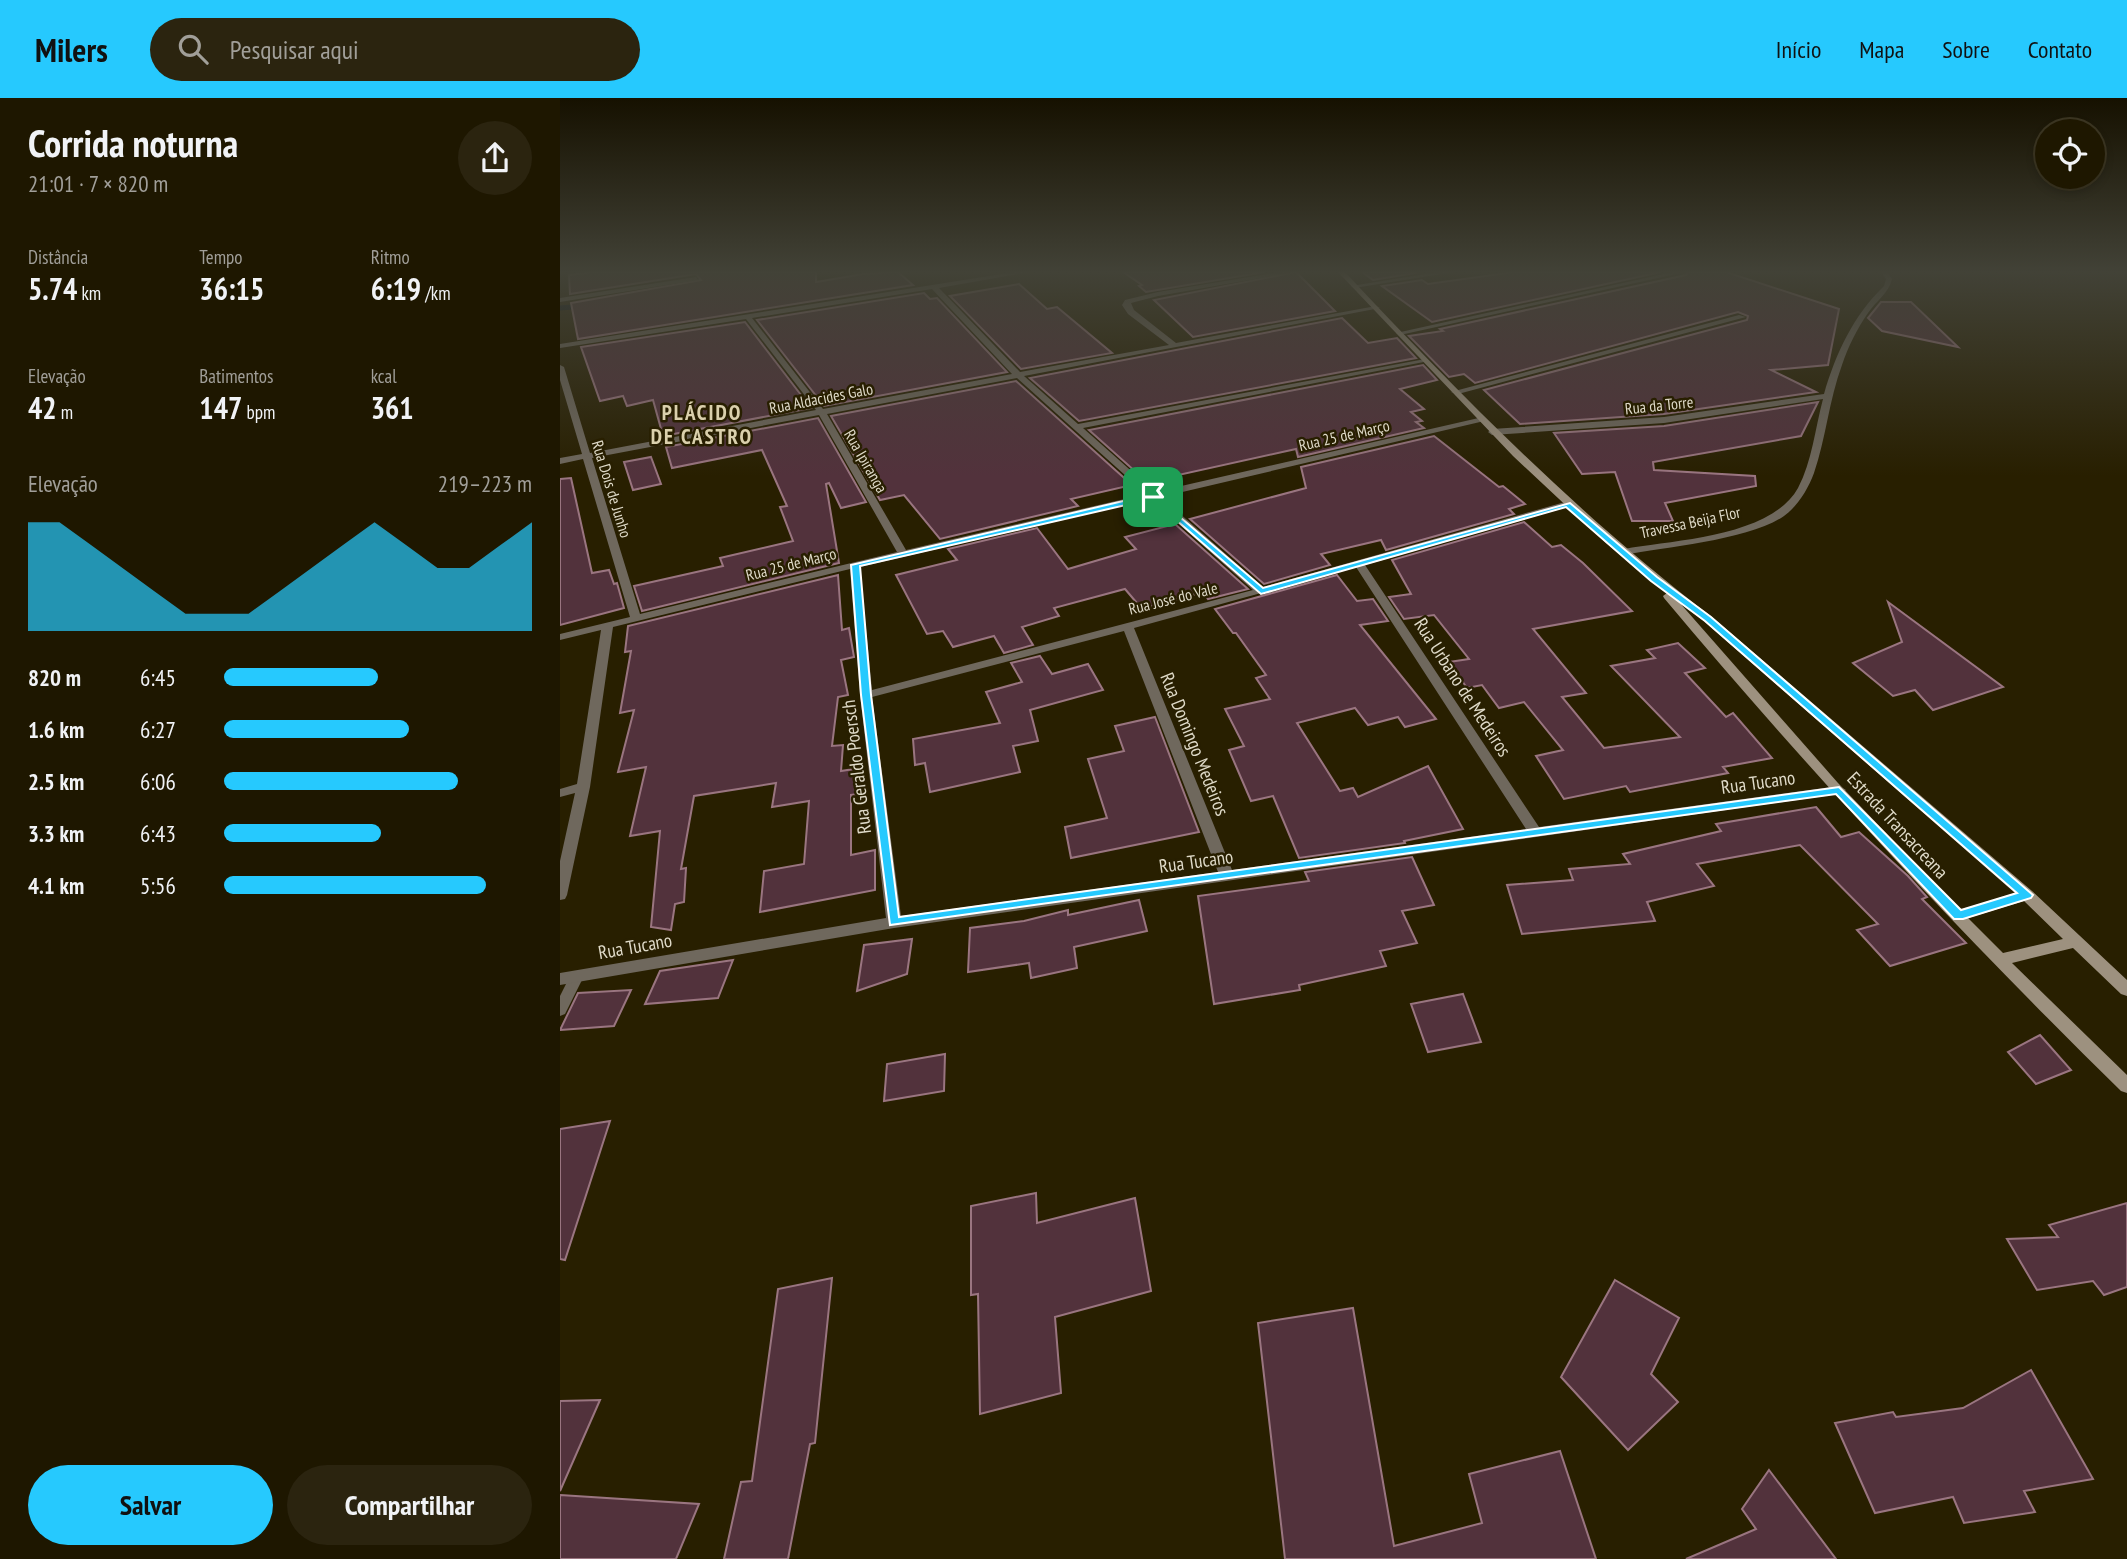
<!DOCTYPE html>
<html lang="pt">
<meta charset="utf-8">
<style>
body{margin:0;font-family:"PT Sans Narrow",sans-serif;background:#2b240f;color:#f1f3f6;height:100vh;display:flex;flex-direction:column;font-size:26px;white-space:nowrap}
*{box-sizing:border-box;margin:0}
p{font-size:23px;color:#a19f99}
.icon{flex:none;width:38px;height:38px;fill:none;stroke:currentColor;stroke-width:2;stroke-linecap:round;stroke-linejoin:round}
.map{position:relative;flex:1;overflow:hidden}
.side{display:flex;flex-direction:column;background:#1e1700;width:560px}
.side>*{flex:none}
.buttons{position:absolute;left:1475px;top:21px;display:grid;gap:14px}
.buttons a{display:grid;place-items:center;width:70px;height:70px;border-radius:50%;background:#1e1700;box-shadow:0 4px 10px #0003,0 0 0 2px #3c3622;font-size:35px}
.pin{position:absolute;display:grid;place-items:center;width:60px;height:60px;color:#fff;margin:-30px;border-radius:14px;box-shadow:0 4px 10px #0006}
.round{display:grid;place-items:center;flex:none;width:74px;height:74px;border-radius:37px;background:#2b240f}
.summary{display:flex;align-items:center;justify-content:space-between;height:119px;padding:0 28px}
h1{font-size:38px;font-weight:700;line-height:52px}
.figures{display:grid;grid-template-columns:repeat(3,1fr);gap:10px;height:119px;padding:7px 28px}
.figures div{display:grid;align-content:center}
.figures b{font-size:30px;font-weight:700}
.figures small{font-size:19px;font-weight:400}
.figures p{font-size:19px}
.chart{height:196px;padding:14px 28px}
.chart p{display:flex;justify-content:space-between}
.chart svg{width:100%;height:126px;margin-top:7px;fill:#26c9fe;opacity:.7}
.action{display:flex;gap:14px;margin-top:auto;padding:14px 28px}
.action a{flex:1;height:80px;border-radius:42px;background:#26c9fe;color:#111;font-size:28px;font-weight:700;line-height:80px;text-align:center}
.action a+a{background:#2b240f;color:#f1f3f6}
ul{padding:0 28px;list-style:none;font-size:23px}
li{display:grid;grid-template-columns:112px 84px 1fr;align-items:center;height:52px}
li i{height:18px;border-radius:9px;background:#26c9fe}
header{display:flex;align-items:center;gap:42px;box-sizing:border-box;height:98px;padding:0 35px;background:#26c9fe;color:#111}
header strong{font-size:33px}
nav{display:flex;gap:38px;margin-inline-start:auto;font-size:24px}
.search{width:490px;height:63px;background:#2b240f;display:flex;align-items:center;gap:18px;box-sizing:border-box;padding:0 24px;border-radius:38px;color:#a19f99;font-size:26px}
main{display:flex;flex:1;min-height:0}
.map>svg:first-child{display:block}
</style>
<header>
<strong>Milers</strong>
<div class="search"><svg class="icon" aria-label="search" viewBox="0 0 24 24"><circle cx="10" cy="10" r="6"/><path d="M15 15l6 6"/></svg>Pesquisar aqui</div>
<nav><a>Início</a><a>Mapa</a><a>Sobre</a><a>Contato</a></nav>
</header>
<main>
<section class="side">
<div class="summary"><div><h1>Corrida noturna</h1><p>21:01 · 7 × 820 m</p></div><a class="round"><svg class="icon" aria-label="share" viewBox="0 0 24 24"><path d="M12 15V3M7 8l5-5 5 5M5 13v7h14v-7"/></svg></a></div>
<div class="figures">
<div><p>Distância</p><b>5.74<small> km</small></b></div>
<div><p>Tempo</p><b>36:15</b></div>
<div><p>Ritmo</p><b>6:19<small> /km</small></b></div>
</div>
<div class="figures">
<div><p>Elevação</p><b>42<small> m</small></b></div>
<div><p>Batimentos</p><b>147<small> bpm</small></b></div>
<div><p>kcal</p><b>361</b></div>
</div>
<div class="chart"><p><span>Elevação</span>219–223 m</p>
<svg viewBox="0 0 160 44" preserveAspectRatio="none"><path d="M0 44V6L10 6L20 14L30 22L40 30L50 38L60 38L70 38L80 30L90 22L100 14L110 6L120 14L130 22L140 22L150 14L160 6V44z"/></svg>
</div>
<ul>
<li><b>820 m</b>6:45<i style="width:50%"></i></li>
<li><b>1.6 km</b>6:27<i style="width:60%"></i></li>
<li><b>2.5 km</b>6:06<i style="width:76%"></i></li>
<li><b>3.3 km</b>6:43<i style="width:51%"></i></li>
<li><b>4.1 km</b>5:56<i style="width:85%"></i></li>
</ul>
<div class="action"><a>Salvar</a><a>Compartilhar</a></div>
</section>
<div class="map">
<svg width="1567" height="1461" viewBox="0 0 1567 1461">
<rect width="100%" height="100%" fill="#281f00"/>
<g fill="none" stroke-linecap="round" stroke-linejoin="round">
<polyline stroke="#000b12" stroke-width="5" points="0,210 24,208"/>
</g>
<g fill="#52323c" stroke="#9a7580" stroke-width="2">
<polygon points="35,174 256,174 256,184 303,176 338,174 353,187 18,241 11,205 141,182 136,176 10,196 9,177"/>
<polygon points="563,174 705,174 586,194 579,188 582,187"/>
<polygon points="736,174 775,213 633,239 594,202"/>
<polygon points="802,174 853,174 855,175 813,182"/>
<polygon points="954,174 1101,174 872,224 822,188 862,182 868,186"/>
<polygon points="1128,174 1166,174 1279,211 1268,267 1211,272 1256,294 1104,316 960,326 924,292 1187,222 1188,218 1178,214 915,285 904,276 889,279 849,238 883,233 880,231 1126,177"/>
<polygon points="459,186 487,211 497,209 552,255 461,271 390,198"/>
<polygon points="364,195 370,201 377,200 447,274 264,308 197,222"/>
<polygon points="1321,204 1351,204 1398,249 1322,233 1308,220"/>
<polygon points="782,220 808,245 837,240 856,260 519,323 470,280"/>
<polygon points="185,224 251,310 103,338 93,302 67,308 63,298 40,303 21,249"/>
<polygon points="863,267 877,282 840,291 864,311 851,314 862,323 856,324 864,330 738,359 736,351 587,384 529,332"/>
<polygon points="456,283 572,387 511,401 518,408 380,441 344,397 320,402 271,318"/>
<polygon points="1258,304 1241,338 1093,364 1094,372 1195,378 1196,388 1105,405 1113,423 1072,423 1055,374 1022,376 994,335 1104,328"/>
<polygon points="258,320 306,404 281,410 269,385 266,386 279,465 82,513 74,488 163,468 160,460 233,443 220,409 227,408 202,352 112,370 106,349"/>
<polygon points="874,338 939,389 943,388 965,406 949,411 954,416 826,452 821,442 761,456 770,467 704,486 630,421 746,390 741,369"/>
<polygon points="91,359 101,386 73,392 64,364"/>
<polygon points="11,380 32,475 49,472 54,486 57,485 64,510 0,527 0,381"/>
<polygon points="964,424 992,449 1001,447 1023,465 1072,513 973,531 1026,595 1002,599 1044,650 1120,639 1051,568 1095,560 1087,552 1118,545 1145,570 1125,575 1166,619 1173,615 1212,660 1163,669 1168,675 1070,694 1066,688 1004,701 976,658 1003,652 964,604 939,610 922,587 907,590 889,564 909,561 874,517 844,521 829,499 851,496 832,462"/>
<polygon points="615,426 688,491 648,501 643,494 582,511 565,491 494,510 499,518 462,529 473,547 444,555 434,538 393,549 383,533 367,536 336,477 397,462 388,451 477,430 508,471 576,451 565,439"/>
<polygon points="278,477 282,532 289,530 294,559 281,562 288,597 278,599 272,648 283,647 281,673 300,670 299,696 291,697 291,757 315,752 315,792 200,814 204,773 244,766 249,703 212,709 216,685 134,698 121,771 126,770 124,804 115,806 111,832 91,829 100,733 70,738 86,669 58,674 74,612 60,615 71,553 65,554 68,528"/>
<polygon points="777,477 797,503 813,501 828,523 800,527 876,621 845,629 838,619 808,627 795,610 737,625 780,693 793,690 798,699 868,668 903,731 844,743 845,745 739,760 713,698 691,703 669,652 684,648 665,611 710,601 696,580 706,577 676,535 673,535 655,511"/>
<polygon points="1328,504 1443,589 1373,612 1355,592 1333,598 1293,565 1342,544"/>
<polygon points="480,558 492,576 528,566 543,592 470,612 478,643 453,648 460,674 370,694 365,665 355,667 353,641 440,625 426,594 462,584 451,565"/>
<polygon points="595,619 639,734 511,760 505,729 547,720 528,661 564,653 555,628"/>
<polygon points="1256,709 1281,739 1299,734 1348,778 1367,799 1362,801 1406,845 1330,868 1297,832 1318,826 1240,747 1137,766 1154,788 1087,804 1095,823 962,836 947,787 1013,782 1009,771 1070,766 1063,756 1161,733 1156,726"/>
<polygon points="852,759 874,807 842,813 857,845 820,853 826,868 739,887 740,892 654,906 638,798 749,783 745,774"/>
<polygon points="579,802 587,833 514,849 517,870 471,880 469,865 408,874 410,830 464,823 508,812 508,817"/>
<polygon points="352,841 347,876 297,893 304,847"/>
<polygon points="173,862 158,900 85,906 100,873"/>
<polygon points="71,892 54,928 0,932 18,895"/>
<polygon points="903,896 921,944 868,954 851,906"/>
<polygon points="1480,937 1511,972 1476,986 1448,954"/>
<polygon points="385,956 384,993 324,1003 327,966"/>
<polygon points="50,1023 5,1162 0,1161 0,1031"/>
<polygon points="476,1095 477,1125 575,1100 591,1193 495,1219 501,1295 420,1316 418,1196 411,1197 411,1108"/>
<polygon points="1567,1105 1567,1189 1544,1197 1533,1183 1477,1192 1447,1141 1498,1139 1489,1127"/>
<polygon points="272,1180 255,1345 250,1346 228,1461 164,1461 181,1384 192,1383 218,1191"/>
<polygon points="1055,1182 1119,1220 1091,1276 1118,1304 1068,1352 1001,1279"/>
<polygon points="793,1210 834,1448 922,1425 909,1376 1000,1353 1036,1461 725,1461 698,1225"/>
<polygon points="1471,1272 1533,1381 1464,1393 1475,1414 1404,1425 1393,1399 1315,1415 1275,1325 1333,1314 1336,1319 1403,1310"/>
<polygon points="40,1302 0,1393 0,1303"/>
<polygon points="1209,1372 1276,1461 1126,1461 1196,1431 1182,1411"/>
<polygon points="0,1397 139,1406 116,1461 0,1461"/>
</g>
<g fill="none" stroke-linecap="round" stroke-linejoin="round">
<polygon fill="#6f685d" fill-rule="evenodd" points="17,873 22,874 24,878 5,916 0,918 0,898 12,874"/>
<g fill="#6f685d" fill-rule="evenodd">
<path d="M454 174H469L379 190 460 274 609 247 568 216 562 207 565 202 598 194 720 174H734L598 198 571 205 574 212 616 245 816 208 820 210 464 278 518 326 865 261 869 263 523 330 595 394 923 319V323L920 324 601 399 703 489 1005 404H1011V408L805 467 979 729 1279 688 1286 692 1279 696 334 830 0 887V875L326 820 300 597 290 471 53 529 30 689 7 797 5 801 0 802V763L15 695 0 699V691L17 686 41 532 0 542V536L70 519 23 361 0 366V360L22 356 0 282V267L4 269 30 355 256 312 186 221 0 250V246ZM372 191 452 276 263 311 192 220ZM457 280 586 396 346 452 267 316ZM259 317 337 454 80 516 32 360ZM591 401 693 492 312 592 300 469ZM796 469 966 731 672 772 574 530ZM564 533 658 774 341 818 312 599Z"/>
<polygon points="878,174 894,174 794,190 791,188"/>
<polygon points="1113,174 1125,174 840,237 836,235"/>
<path d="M1321 174H1327L1332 181C1329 195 1316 203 1308 215 1297 231 1288 249 1282 267 1269 302 1266 340 1254 375 1248 391 1238 408 1224 418 1190 442 1106 449 1064 457L1059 454 1064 451C1114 442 1211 439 1238 390 1252 363 1255 331 1263 301L1104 325 932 337 928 334 932 331 1104 319 1264 296C1276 255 1293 218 1324 188L1326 181Z"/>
<polygon points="136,179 138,182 0,204 0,200"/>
<polygon points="1179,217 1186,219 898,296 891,294"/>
</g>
<path fill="#9d917f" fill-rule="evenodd" d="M778 174H785C900 297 1017 416 1152 519L1472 793 1567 882V898L1561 896 1513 850 1452 865 1567 977V995L1561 993C1401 836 1248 672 1104 500L1103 498 1107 495 1045 444 953 358ZM1119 504 1144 523 1455 795 1400 812 1278 685ZM1464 803 1503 841 1443 855 1408 820Z"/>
</g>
<linearGradient id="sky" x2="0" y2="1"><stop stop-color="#161100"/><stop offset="0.46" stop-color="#424237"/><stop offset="1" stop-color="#424237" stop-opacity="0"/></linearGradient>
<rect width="1567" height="378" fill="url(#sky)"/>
<path fill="#26c9fe" stroke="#fff" stroke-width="2" fill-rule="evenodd" d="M593 396 703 490 1010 405 1097 479 1151 519 1473 797 1471 800 1403 821H1394L1276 696 330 827 301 597 291 467ZM592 401 701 496 1006 409 1091 483 1145 523 1457 795 1401 812 1279 689 339 819 311 597 300 468Z"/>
<g text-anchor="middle" stroke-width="5" stroke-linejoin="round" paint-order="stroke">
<g font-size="16" fill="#dfdac8" stroke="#281f00">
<text transform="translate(261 300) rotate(-11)" y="6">Rua Aldacides Galo</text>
<text transform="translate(1099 307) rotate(-6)" y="6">Rua da Torre</text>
<text transform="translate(784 337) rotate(-13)" y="6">Rua 25 de Março</text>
<text transform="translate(306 363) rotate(60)" y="6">Rua Ipiranga</text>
<text transform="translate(52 391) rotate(73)" y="6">Rua Dois de Junho</text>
<text transform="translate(1130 424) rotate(-12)" y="6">Travessa Beija Flor</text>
<text transform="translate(231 466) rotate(-14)" y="6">Rua 25 de Março</text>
<text transform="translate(613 500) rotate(-14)" y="6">Rua José do Vale</text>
</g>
<g font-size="19" fill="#dfdac8" stroke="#281f00">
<text transform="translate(903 589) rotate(57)" y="7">Rua Urbano de Medeiros</text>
<text transform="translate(635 646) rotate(68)" y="7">Rua Domingo Medeiros</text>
<text transform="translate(296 669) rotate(-97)" y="7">Rua Geraldo Poersch</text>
<text transform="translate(1198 684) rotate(-8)" y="7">Rua Tucano</text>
<text transform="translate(1338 727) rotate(47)" y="7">Estrada Transacreana</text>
<text transform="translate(636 763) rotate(-8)" y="7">Rua Tucano</text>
<text transform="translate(75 848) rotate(-10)" y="7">Rua Tucano</text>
</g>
<g font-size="21" font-weight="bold" letter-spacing="2" fill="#dad0ac" stroke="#281f00">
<text x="142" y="322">PLÁCIDO<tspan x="142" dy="24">DE CASTRO</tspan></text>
</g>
</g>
</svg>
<div class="buttons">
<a><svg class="icon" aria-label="locate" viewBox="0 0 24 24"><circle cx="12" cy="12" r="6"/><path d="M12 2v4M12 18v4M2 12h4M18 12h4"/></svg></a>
</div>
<div class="pin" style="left:593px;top:399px;background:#1e9e55"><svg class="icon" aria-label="arrive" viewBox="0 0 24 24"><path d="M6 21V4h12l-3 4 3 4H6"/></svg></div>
</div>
</main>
